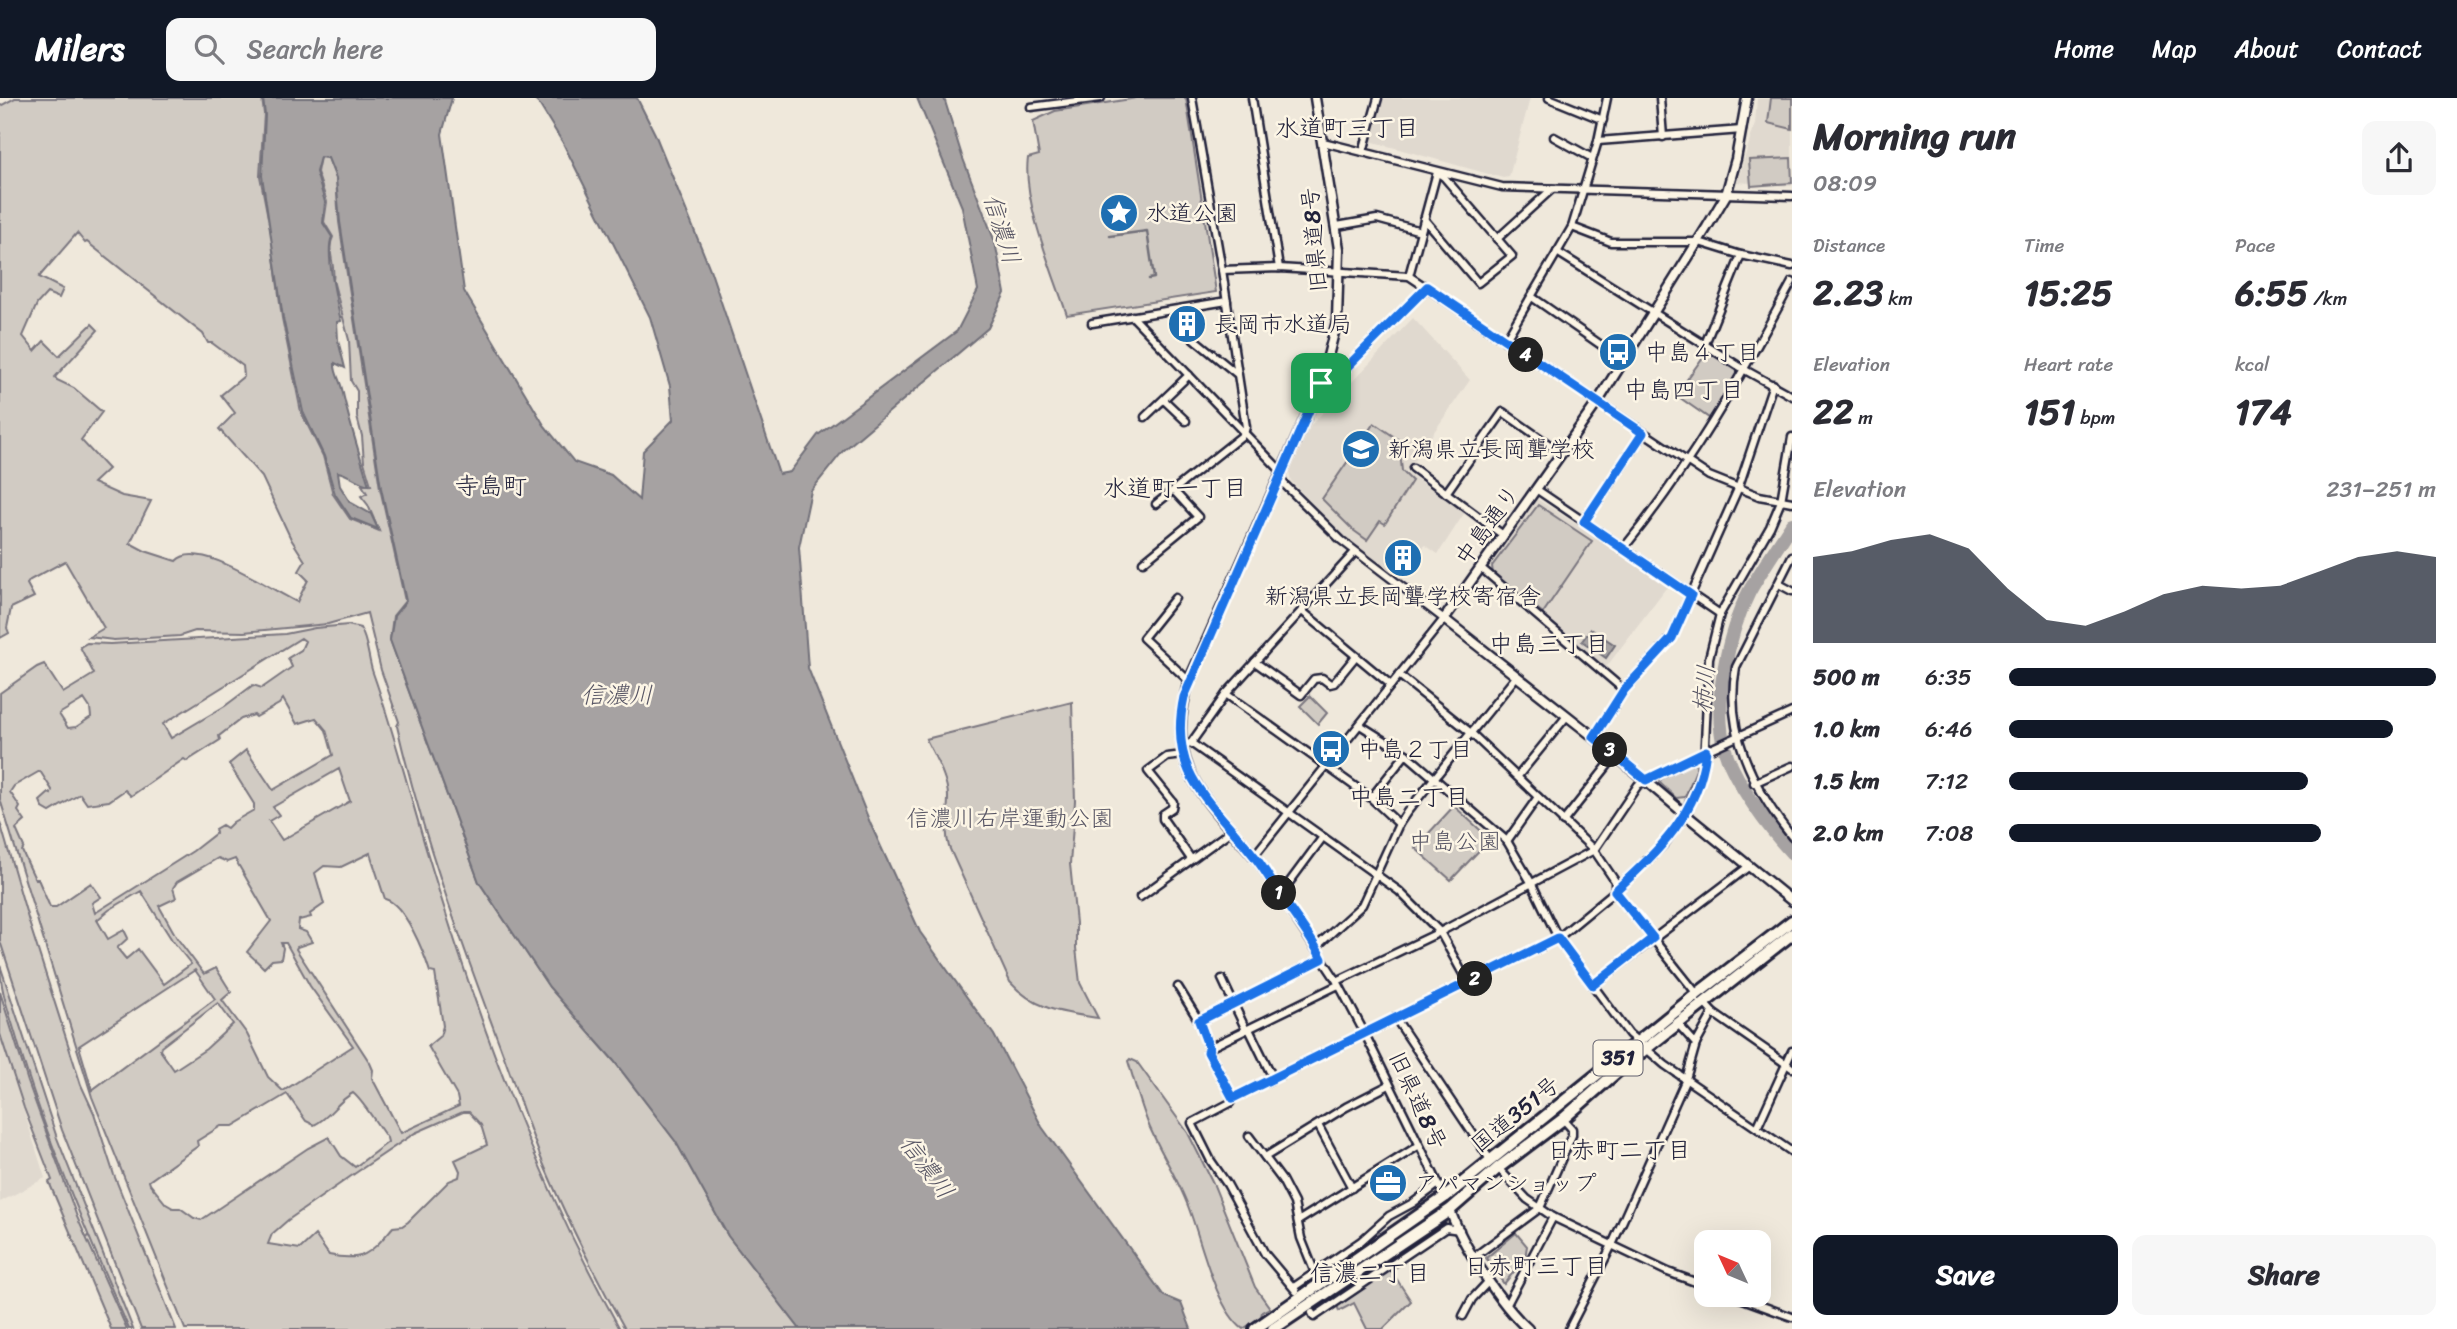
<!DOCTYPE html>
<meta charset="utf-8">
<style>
body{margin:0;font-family:Sriracha,"Klee One",sans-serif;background:#f7f7f7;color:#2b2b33;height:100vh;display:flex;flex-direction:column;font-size:26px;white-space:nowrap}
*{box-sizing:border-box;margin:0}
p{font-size:23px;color:#7c7c81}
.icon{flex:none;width:38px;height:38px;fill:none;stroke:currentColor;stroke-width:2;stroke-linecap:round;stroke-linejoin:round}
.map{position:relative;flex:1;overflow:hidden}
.panel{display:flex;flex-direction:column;background:#fff;width:665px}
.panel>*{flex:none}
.needle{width:46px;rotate:314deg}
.controls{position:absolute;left:1694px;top:1132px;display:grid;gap:14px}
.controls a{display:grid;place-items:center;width:77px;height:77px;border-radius:14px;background:#fff;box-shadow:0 7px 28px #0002;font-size:35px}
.pin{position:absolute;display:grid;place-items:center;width:60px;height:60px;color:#fff;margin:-30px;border-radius:14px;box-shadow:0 4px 10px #0006}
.km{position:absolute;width:35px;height:35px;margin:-18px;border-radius:50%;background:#222;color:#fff;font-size:19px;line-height:35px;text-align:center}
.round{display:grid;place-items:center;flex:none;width:74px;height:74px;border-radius:14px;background:#f7f7f7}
.headline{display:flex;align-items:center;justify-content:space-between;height:119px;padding:0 21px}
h1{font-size:38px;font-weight:700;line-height:52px}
.figures{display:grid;grid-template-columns:repeat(3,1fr);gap:10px;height:119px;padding:7px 21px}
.figures div{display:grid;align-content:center}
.figures b{font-size:35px;font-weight:700}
.figures small{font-size:19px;font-weight:400}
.figures p{font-size:19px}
.chart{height:196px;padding:14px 21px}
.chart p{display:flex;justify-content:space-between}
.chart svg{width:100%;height:126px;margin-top:7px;fill:#111827;opacity:.7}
.primary-button{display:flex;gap:14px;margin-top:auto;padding:14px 21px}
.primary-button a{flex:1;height:80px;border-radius:14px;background:#111827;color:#fff;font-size:28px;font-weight:700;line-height:80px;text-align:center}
.primary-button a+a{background:#f7f7f7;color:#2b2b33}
ul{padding:0 21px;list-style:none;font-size:23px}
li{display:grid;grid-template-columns:112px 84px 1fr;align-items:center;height:52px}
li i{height:18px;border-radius:9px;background:#111827}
header{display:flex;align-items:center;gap:42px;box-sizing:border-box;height:98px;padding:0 35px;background:#111827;color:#fff}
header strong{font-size:33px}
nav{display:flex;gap:38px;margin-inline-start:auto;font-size:24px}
.search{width:490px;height:63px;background:#f7f7f7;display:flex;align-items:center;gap:18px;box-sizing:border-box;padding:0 24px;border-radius:14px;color:#7c7c81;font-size:26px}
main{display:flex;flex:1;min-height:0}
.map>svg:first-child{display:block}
</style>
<header>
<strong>Milers</strong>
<div class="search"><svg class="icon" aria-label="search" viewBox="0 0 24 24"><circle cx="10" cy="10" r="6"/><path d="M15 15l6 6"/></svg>Search here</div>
<nav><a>Home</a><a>Map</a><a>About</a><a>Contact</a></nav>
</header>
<main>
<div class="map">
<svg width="1792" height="1231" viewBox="0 0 1792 1231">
<rect width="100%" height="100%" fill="#efe8db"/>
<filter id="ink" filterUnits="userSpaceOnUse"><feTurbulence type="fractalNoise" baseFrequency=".0143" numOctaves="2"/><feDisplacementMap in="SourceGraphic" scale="14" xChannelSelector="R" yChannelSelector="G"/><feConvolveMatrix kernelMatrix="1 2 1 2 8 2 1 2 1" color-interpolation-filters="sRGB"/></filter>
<g filter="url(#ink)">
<g fill="#e0d9cf">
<polygon points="1382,0 1530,0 1509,79 1503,80 1370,43"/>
<polygon points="1757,0 1792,0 1792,88 1737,84 1755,26"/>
<polygon points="1413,220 1470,282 1406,374 1465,414 1438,456 1425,447 1400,482 1344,439 1291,383 1289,374 1310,328"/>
<polygon points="1537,401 1669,486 1604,572 1491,475 1491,468"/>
<polygon points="0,938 45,1080 0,1104"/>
</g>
<g fill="#d1cbc3" stroke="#7a767f" stroke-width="2" fill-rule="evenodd">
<path d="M15 0H262L264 16 260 78 271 135 282 220 301 314 323 358 333 396 350 421 379 433 368 407 361 398 367 395 362 387H371L364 364 362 338 357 319V293L351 283 349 242 333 182C336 167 326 152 333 139L324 124 327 104 317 74 320 59 328 60 336 81 339 124 380 390 405 503 393 518 390 542 479 784 549 889 614 963 676 1044 728 1138 800 1231H625C595 1178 567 1121 543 1065 527 1026 514 985 499 945 460 841 422 736 397 628L399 624 381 572 367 515 328 526 244 534 195 533 180 538 114 542 89 539 104 530 65 463 30 482 27 486 34 499 11 510 7 530 9 535 0 540V8ZM77 135 85 145 87 144 203 236 208 245H212L243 268 244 278 221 297 235 315 219 331 262 379 291 441 305 463 299 473 308 482 297 504C274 494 198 439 176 463L145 453 130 445 151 403 122 398 93 385 108 371 81 342 102 314 74 290 57 282 55 279 98 232 92 226 59 258 44 243 35 253 23 238 37 206 47 195 59 200 63 191 39 179Z"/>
<path d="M1137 0H1186L1216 194 1067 217C1053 175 1022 102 1028 60L1039 57 1033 23 1055 13Z"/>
<polygon points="1771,0 1792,0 1792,31 1768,25"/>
<polygon points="1791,60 1792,85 1751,88 1749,62"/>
<polygon points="1708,252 1740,275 1709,320 1676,297"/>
<polygon points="1374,325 1399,342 1402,373 1412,383 1385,426 1380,423 1367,442 1353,432 1322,401"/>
<polygon points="1538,407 1592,443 1543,515 1493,476 1492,468"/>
<path d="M348 527 360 530C368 542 368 561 373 575 394 634 409 694 427 754 476 918 536 1081 620 1231H185L92 999 0 701V595L37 569 44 566 63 595 94 576 80 549 87 545 110 546 285 536 315 530ZM301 540 305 543 301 552 288 560 292 569 262 590 253 587 225 608 171 640 163 626ZM84 601 90 610 91 619 76 629 68 630 59 616ZM283 601 297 626 316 620 326 632 333 657 273 692 246 652 229 666 254 706V712L233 724 227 730 222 727 215 731 216 735 193 753 95 815 92 805 101 799 91 785 56 809H50L38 781H35L22 753 24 749 16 731 25 723 18 713 20 709 10 694 14 688 40 673 52 692 51 696 49 695 40 703 43 710 50 714 80 696 87 706 109 703 125 692 131 698 184 661 187 663 220 642 219 638 241 621 254 617 256 619 279 606ZM339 671 350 703 282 742 269 723 279 717 273 709ZM370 755 385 801C405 806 424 855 430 874L435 875 443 928 440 938 428 948 457 998 459 1008 401 1035 372 980 373 972 370 965 296 851 297 849 312 844 306 834 298 831 299 822 311 819 310 816 324 806 315 775 324 768 341 769ZM218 760 227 764 235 761 271 823 247 854 264 870 272 862 281 861 283 850 281 845H286L310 888 353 948 283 993 268 979 247 936 222 902 231 894 216 870 204 876 177 840 159 808 176 800 173 790 177 784ZM141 793 172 842 191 866 164 886 138 851 126 861 117 850 128 840 124 832 108 841 97 822 109 812ZM195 872 215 901 92 992 79 948ZM218 905 233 926 206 951 174 972 160 952 161 949ZM353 995C364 1004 377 1027 387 1040L388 1044 355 1069 341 1058 329 1039 308 1050 201 1122 194 1120 180 1110H173L166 1106 150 1086 149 1083 198 1048 197 1043 221 1028H233L287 996 306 1023 314 1027C330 1020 337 1003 353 995ZM463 1014H469L481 1027 487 1047 455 1062 460 1073 459 1079 449 1083 408 1124 402 1128 393 1129C372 1153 365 1165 329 1157L315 1137 300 1151 268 1146 272 1136 288 1122 357 1074 415 1035Z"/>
<polygon points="1310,598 1327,615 1318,626 1300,608"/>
<path d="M1072 604 1075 703 1070 766 1076 825V850L1080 885 1098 920C1063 915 1035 912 1010 884L949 749C944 731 948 716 948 699 948 680 934 658 926 641Z"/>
<polygon points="1691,665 1696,666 1696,672 1685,699 1676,700 1660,685 1661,681"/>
<polygon points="1454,708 1490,741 1451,782 1415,750"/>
<polygon points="0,724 29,824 81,987 94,1015 114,1077 176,1231 141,1231 62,1032 0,843"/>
<path d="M0 867 57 1040 133 1231H129C88 1138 47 1043 18 945 11 919 0 894 0 867Z"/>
<polygon points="0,894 28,984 77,1119 127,1231 111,1231 49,1084 52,1082 24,1010 0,936"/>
<path d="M1130 961 1137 964 1188 1035 1213 1085 1255 1189 1270 1210 1262 1214 1261 1219 1243 1231C1215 1210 1201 1141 1188 1108 1178 1081 1162 1057 1150 1030 1141 1009 1135 986 1128 963Z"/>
<polygon points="1516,1135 1527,1148 1525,1160 1504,1186 1486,1160"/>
<polygon points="1390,1171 1411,1203 1383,1231 1367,1231 1354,1205 1339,1213 1337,1207"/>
</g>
<g fill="#a6a2a2" stroke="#716f79" stroke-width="2">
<path d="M263 0H452L442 36 464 193 544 327 574 364 611 377 639 402 643 353 673 322 670 288 650 219 563 45 539 6 532 0H637L655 36 710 171 779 376 790 374 818 337 957 233 978 192 962 109 917 0H944L962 58 995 144 1005 195 988 230 843 353 811 393 799 449 808 570 871 727 920 834 994 937 1042 1029 1164 1198 1181 1205 1191 1231H800L728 1138 676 1044 614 963 549 889 479 784 390 542 394 518 406 503 381 390 340 124 336 80 328 60 320 59 316 74 325 104 323 125 332 139C325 153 337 206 341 223L337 224 338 242 345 270 335 265C334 274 340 282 342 291 349 324 359 355 369 387 357 385 349 376 338 374L340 388 350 404 371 416 378 431 351 420 335 396 324 358 303 314 283 220 262 78 265 17Z"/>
<polygon points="1591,531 1615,547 1606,560 1582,543"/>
</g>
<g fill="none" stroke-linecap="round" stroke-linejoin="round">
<polyline stroke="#716f79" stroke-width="2.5" points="1110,138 1147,133 1154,180 1149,181"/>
<path stroke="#a6a2a2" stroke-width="14" d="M1792 426C1778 448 1762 471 1749 494 1728 535 1712 607 1725 652 1735 685 1769 730 1792 755"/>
<defs>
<g id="minor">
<polyline points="1192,0 1222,172 1246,329 1244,336"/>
<polyline points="1252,0 1279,170"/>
<polyline points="1549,0 1603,22"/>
<polyline points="1660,0 1663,39"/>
<polyline points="1031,9 1101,0"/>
<polyline points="1554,39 1592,60"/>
<polyline points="1598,43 1742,32"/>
<polyline points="1323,44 1502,89 1792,98"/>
<polyline points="1363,54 1378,0"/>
<polyline points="1424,121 1478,185 1512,158 1444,79 1438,75"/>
<polyline points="1337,128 1377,121 1421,133"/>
<polyline points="1572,129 1611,144 1699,144 1741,157 1792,168"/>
<polyline points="1497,141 1552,91"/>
<polyline points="1557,154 1745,272 1792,298"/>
<polyline points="1222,172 1279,170 1409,178 1709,378 1759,398 1792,404"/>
<polyline points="1409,178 1437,74"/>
<polyline points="1532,199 1624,263"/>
<polyline points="1132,218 1281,373"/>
<polyline points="1092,225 1227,203"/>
<polyline points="1188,236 1237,276"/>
<polyline points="1505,243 1572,129 1598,43 1607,0"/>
<polyline points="1705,246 1741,157"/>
<polyline points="1321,285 1332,284 1427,189"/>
<polyline points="1164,302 1186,323"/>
<polyline points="1145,319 1189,277"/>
<polyline points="1413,370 1503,437"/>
<polyline points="1279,381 1341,442 1444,521 1254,758 1337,883 1365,936 1445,1099"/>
<polyline points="1536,391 1720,516"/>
<polyline points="1446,395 1503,314 1561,355"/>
<polyline points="1156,406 1244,336"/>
<polyline points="1584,424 1643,335"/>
<path d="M1623 451C1690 369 1742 277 1792 184"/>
<path d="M1792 458 1736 569C1724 633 1753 690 1792 739"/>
<polyline points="1143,464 1198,419 1174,393"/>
<polyline points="1480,469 1624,592"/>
<polyline points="1779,486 1792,493"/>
<polyline points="1175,500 1143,540 1189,583"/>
<polyline points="1302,513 1391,587"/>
<polyline points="1255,564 1301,597 1314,581 1322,580 1330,586 1334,585 1356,558"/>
<polyline points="1399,577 1471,635 1594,752 1615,783 1615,793 1697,896"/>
<polyline points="1226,596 1371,700 1399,726"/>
<polyline points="1360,627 1406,656 1507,743 1532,786 1558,840 1629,936 1665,967 1792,1054"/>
<polyline points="1594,639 1624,592 1672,539 1738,391 1773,286"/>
<polyline points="1191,645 1399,793 1440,834 1468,885"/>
<polyline points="1187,646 1191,645 1226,596 1355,454"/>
<polyline points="1183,657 1167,659 1148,673 1173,704 1172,710 1163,716 1163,721 1191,761"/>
<polyline points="1518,678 1567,618"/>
<polyline points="1754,685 1792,668"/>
<polyline points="1371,700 1406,656"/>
<polyline points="1563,724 1616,657"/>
<polyline points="1507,743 1538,699"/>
<polyline points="1280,797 1323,739"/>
<polyline points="1140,799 1232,732"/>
<polyline points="1316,849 1362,807 1399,726 1407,714 1516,579"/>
<polyline points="1222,881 1246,932"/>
<polyline points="1337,883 1440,834 1594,752 1638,687 1706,653 1792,614"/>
<polyline points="1593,887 1748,769"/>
<polyline points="1178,889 1199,923 1209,950"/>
<polyline points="1704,905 1713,915 1792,970"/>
<polyline points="1396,921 1491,1063"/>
<polyline points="1199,923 1322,861"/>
<polyline points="1249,931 1273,980"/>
<polyline points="1696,946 1713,915"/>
<polyline points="1233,1000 1208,954 1209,950 1338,887"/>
<polyline points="1318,1027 1352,1090"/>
<polyline points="1757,1030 1792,953"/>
<polyline points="1249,1038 1282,1082 1294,1105 1301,1140 1315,1175"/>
<polyline points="1265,1059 1346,1009 1389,987"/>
<polyline points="1498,1070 1527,1101 1553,1119 1668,1174 1706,1188"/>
<polyline points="1298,1123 1418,1048"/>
<polyline points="1474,1159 1540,1110 1572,1037 1572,1031 1563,1021"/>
<polyline points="1294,1189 1361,1143 1389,1118 1413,1105 1437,1087"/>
<polyline points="1296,1193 1265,1156 1227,1086 1211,1063 1192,1025 1230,1005 1233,1000 1558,840 1615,793 1665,745 1685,716 1704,666 1709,560 1720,516 1770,429 1781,403 1792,339"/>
<polyline points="1732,1197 1792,1219"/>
<polyline points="1506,1208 1553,1119"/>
<polyline points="1312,1215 1314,1219 1446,1130 1460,1132"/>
<polyline points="1463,1218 1472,1201 1488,1184"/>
<polyline points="1569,1231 1612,1147 1686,981 1696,946 1678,926"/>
</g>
<g id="tertiary">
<polyline points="1747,0 1736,61 1726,97 1707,129 1597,305 1444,521 1594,639 1685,716 1792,803"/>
<path d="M1254 758C1203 699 1163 667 1189 583L1321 285 1337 223 1339 151 1315 0"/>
<path d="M1450 1112C1462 1147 1501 1207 1528 1231"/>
</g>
<g id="trunk">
<polyline points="1255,1231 1445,1099 1697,896 1792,823"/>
<polyline points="1273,1231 1450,1112 1498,1070 1563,1021 1620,971 1792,836"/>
</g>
</defs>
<use href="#minor" stroke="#22223b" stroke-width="11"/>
<use href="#tertiary" stroke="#22223b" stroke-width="13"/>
<use href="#trunk" stroke="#22223b" stroke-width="16"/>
<use href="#minor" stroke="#fcf5e5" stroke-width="6"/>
<use href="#tertiary" stroke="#fcf5e5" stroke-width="8"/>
<use href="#trunk" stroke="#fcf5e5" stroke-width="10"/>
</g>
</g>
<g fill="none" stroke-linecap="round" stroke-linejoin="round" filter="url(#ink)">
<defs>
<path id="route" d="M1427 189 1643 335 1584 424 1691 497 1672 540 1624 592 1594 639 1646 682 1706 653C1699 716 1658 753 1615 793L1653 840 1593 887 1558 840 1233 1000 1208 954 1209 950 1199 923 1322 861C1311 838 1295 819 1281 798 1272 785 1264 770 1254 758 1211 703 1167 677 1184 599L1321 285 1332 284Z"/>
</defs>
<use href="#route" stroke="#fff" stroke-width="14"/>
<use href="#route" stroke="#1a73e8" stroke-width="9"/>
</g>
<defs>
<symbol id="sight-disc" viewBox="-11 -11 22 22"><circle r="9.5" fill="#1f6fb2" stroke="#fcf5e5"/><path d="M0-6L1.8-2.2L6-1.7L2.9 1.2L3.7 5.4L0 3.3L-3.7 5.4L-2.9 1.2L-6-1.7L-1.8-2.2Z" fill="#fff"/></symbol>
<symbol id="building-disc" viewBox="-11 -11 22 22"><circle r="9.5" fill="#1f6fb2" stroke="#fcf5e5"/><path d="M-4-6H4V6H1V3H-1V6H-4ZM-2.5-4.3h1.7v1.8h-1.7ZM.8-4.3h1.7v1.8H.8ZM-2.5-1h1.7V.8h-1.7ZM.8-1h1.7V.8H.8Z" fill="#fff"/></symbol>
<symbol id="bus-disc" viewBox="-11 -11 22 22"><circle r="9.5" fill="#1f6fb2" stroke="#fcf5e5"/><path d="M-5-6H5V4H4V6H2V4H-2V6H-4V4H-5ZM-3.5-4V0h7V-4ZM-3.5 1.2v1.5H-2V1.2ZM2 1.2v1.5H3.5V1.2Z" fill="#fff"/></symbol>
<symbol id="school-disc" viewBox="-11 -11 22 22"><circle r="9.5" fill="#1f6fb2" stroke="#fcf5e5"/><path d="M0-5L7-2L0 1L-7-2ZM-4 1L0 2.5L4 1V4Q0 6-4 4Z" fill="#fff"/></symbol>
<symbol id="office-disc" viewBox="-11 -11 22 22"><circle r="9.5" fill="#1f6fb2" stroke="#fcf5e5"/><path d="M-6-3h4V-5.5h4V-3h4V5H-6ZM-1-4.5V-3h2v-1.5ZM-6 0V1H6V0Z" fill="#fff"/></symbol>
</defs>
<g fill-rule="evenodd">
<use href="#sight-disc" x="1097" y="93" width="44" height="44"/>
<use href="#building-disc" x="1165" y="204" width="44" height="44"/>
<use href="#bus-disc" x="1596" y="232" width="44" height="44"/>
<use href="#school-disc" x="1339" y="329" width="44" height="44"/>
<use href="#building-disc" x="1381" y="438" width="44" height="44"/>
<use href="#bus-disc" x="1309" y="629" width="44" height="44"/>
<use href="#office-disc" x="1366" y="1063" width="44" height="44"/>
</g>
<g text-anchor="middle" stroke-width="5" stroke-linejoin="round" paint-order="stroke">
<rect fill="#fcf5e5" stroke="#63616e" stroke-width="2" x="1593.5" y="942.5" width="49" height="35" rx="5"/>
<g font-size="21" font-weight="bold" fill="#22223b">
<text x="1618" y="967">351</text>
</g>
<g font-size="23" fill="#22223b" stroke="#fcf5e5" text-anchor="start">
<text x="1146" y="123">水道公園</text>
<text x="1214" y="234">長岡市水道局</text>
<text x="1645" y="262">中島４丁目</text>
<text x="1388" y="359">新潟県立長岡聾学校</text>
<text x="1403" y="506" text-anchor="middle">新潟県立長岡聾学校寄宿舎</text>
<text x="1358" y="659">中島２丁目</text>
<text x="1415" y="1093">アパマンショップ</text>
</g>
<g font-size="23" fill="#22223b" stroke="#fcf5e5">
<text transform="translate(1314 142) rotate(-95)" y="8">旧県道8号</text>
<text transform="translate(1487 427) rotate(-54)" y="8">中島通り</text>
<text transform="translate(1418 1002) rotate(65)" y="8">旧県道8号</text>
<text transform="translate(1515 1016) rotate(-39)" y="8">国道351号</text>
</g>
<g font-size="23" fill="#575564" stroke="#fcf5e5">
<text x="1010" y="728">信濃川右岸運動公園</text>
<text x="1455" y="751">中島公園</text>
</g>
<g font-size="24" fill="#22223b" stroke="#fcf5e5">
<text x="1347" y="38">水道町三丁目</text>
<text x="1684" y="300">中島四丁目</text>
<text x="491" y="396">寺島町</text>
<text x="1175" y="398">水道町一丁目</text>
<text x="1549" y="554">中島三丁目</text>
<text x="1409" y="707">中島二丁目</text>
<text x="1619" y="1060">日赤町二丁目</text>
<text x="1536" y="1176">日赤町三丁目</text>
<text x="1370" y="1183">信濃二丁目</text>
</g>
<g font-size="24" font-style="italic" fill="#575564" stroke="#fcf5e5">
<text transform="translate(1002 131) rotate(73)" y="8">信濃川</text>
<text transform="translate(1704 591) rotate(-84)" y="8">柿川</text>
<text x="617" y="605">信濃川</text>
<text transform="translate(927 1069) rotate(53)" y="8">信濃川</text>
</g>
</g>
</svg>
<div class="controls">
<a><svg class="needle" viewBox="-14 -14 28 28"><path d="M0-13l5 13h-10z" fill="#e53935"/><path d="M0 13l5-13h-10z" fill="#7c7c81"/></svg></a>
</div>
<div class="pin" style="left:1321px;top:285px;background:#1e9e55"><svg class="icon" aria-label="arrive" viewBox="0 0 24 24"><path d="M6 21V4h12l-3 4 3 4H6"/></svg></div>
<b class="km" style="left:1279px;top:795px">1</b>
<b class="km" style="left:1475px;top:881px">2</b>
<b class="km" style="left:1610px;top:652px">3</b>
<b class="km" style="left:1526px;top:257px">4</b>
</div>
<section class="panel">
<div class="headline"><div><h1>Morning run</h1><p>08:09</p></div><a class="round"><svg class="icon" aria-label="share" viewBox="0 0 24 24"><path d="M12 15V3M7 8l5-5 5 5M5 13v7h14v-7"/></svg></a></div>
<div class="figures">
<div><p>Distance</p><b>2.23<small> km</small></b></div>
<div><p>Time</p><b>15:25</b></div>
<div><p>Pace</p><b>6:55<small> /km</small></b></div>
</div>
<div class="figures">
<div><p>Elevation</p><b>22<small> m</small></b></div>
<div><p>Heart rate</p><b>151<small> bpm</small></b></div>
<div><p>kcal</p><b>174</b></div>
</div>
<div class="chart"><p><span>Elevation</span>231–251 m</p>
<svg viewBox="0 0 160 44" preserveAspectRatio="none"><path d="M0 44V14L10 12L20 8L30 6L40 11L50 25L60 36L70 38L80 33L90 27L100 24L110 25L120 24L130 19L140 14L150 12L160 14V44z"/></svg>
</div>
<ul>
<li><b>500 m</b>6:35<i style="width:100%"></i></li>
<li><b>1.0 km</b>6:46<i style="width:90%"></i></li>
<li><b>1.5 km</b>7:12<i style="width:70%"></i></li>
<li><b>2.0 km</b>7:08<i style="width:73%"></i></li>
</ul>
<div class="primary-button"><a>Save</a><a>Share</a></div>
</section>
</main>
